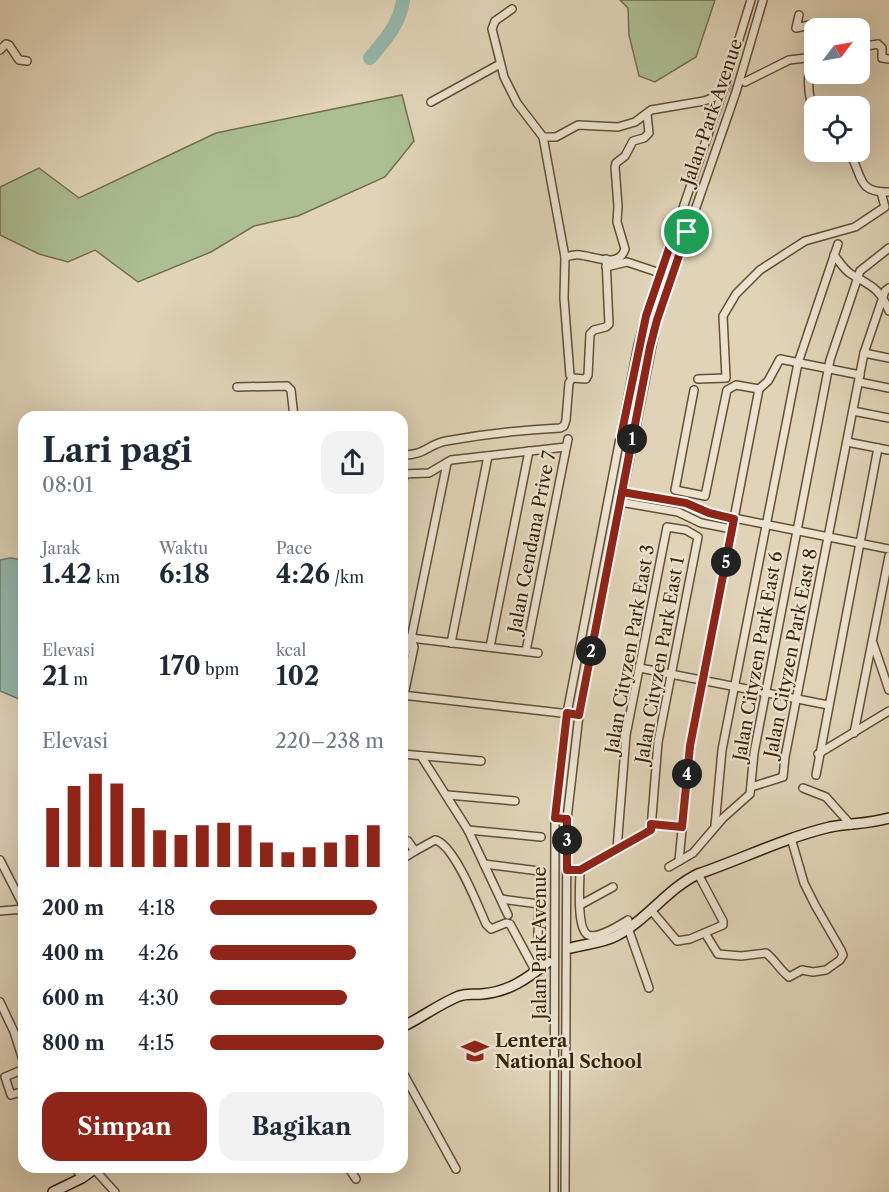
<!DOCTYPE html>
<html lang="id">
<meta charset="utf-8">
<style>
body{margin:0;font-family:"Libre Caslon Text",serif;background:#f2f2f3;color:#1f2937;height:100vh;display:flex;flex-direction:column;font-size:22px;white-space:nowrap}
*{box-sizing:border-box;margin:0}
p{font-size:20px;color:#747a83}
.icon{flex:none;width:33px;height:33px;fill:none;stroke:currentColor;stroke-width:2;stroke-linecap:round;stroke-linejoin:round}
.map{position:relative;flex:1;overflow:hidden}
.details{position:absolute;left:18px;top:411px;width:390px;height:762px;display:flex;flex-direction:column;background:#fff;border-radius:18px;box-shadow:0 6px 24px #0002}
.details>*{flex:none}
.needle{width:39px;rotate:58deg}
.fabs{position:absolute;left:804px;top:18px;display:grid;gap:12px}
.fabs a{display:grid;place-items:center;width:66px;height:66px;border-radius:12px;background:#fff;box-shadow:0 6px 24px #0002;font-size:30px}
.pin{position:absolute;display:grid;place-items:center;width:51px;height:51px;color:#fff;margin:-26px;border:3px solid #fff;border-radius:50%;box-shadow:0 2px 6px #0007}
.km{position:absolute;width:30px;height:30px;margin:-15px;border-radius:50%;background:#222;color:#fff;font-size:16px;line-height:30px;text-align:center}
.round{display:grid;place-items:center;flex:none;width:63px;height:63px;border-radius:18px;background:#f2f2f3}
.headline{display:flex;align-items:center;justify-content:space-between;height:102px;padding:0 24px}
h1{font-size:33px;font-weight:700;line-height:45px}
.metrics{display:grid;grid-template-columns:repeat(3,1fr);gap:9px;height:102px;padding:6px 24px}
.metrics div{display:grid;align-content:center}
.metrics b{font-size:26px;font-weight:700}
.metrics small{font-size:16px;font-weight:400}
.metrics p{font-size:16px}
.chart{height:168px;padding:12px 24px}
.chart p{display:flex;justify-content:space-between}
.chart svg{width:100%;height:108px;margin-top:6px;stroke:#8f2418;stroke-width:6}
.button{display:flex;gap:12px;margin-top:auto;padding:12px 24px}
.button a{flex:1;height:69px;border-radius:18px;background:#8f2418;color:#fff;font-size:24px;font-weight:700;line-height:69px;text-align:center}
.button a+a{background:#f2f2f3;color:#1f2937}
ul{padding:0 24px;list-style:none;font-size:20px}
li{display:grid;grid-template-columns:96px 72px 1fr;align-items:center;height:45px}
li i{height:15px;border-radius:8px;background:#8f2418}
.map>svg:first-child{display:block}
</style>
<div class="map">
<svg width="889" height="1192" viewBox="0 0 889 1192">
<rect width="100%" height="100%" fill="#e0d3b7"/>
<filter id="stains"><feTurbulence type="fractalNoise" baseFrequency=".00333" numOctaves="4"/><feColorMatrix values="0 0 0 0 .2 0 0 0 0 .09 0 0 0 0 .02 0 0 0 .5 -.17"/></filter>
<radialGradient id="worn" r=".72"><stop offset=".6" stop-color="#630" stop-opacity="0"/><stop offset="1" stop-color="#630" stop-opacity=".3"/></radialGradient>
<g fill="#acbe93" stroke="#73704e" stroke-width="1.5">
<polygon points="620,0 715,0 696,57 655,82 639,76 629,35 628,8"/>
<polygon points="402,95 414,141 385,177 298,216 254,226 211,252 138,282 95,250 68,262 39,254 0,235 0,187 39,168 79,198 216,133"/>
</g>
<polygon fill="#94b8ad" stroke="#707c6c" stroke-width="1.5" points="10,558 24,560 24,701 0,691 0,560"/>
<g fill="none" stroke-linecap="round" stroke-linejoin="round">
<path stroke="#94b8ad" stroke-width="14" d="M370 58C385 40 400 24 403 0"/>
<polyline stroke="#bfb094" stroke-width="7" stroke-dasharray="7 3.5" stroke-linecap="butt" points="719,95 742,83"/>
<defs>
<g id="street">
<polyline points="799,15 796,28 814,24 822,28"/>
<polyline points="860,47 878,44 882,48 882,58 889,59"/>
<polyline points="0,50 6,44 9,45 19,60 27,61"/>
<path d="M810 57C808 76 807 94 814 112"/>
<polyline points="745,82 789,60 814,57"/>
<polyline points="431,102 500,64"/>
<polyline points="543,137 556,137 578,125 618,127 635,122 651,110 704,101 715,97"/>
<path d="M849 152C863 175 856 193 889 192"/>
<path d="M834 255C839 261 844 270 851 274 871 286 880 288 889 311"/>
<path d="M565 257C569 256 575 254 580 255 593 256 619 269 625 249L617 222 618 206 615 167 616 163 625 156 633 141 644 138 649 133 647 114"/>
<polyline points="606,267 627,262 660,273"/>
<polyline points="864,353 889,358"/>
<polyline points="572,378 586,379 588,375 590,334 594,330 606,327 609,324 606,259"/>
<polyline points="698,379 726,378 723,316 736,294 760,270 805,241 855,227 885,207 881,192"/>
<polyline points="859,382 889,388"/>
<polyline points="237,387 287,386 291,390 294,417"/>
<polyline points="759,389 768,381 780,359 860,375"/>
<polyline points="694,390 675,490 705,496 727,390 736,385 759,389"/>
<polyline points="853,411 889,418"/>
<polyline points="847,442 888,450"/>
<path d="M402 455C423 456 429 444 446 441 484 434 522 430 560 428L564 426 566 420 569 383 572 378 570 375 564 298 565 257 543 137 517 103 504 77 492 29 495 21 512 9"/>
<polyline points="402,474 429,473 451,460 566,447"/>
<polyline points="402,487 404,475"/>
<polyline points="622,492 686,503 709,513 889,549"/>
<polyline points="620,502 678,512 701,523 732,529"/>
<polyline points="402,637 538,653"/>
<polyline points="451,643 488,456"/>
<polyline points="873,643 889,690"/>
<polyline points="490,647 529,451"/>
<polyline points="526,651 568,439"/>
<polyline points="640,668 828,705"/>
<polyline points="402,669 407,647 411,639 447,463"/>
<polyline points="402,695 579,715"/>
<polyline points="404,695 414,647 411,639"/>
<polyline points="854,733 889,556"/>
<polyline points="402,754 481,761"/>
<polyline points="818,754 889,711"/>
<polyline points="421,756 468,830 508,915"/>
<polyline points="816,775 878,448"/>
<polyline points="751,787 783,777 785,757 864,353 885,291 889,288"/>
<polyline points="803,788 826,797 851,825"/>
<polyline points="448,795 515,801"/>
<polyline points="652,824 683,827"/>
<polyline points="715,826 722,750 798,363 838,244"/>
<polyline points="468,830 541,837"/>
<path d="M408 841 415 851 435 840C454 844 478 906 486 924L491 929 506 923 510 924 536 972"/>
<polyline points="402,859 415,851"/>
<polyline points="0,860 24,907"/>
<polyline points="679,861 690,746 759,389"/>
<polyline points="484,864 539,871"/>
<polyline points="669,867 693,853 723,818 750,794 754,753 830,360 860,271 889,248"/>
<polyline points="567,870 580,870 651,829 658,742 698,537 686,530 667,527 626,735 617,849"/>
<path d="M580 870C580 882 576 929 588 935 598 939 620 925 628 920"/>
<polyline points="501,899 539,904 538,936"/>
<polyline points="580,905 613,887"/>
<polyline points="651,910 677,941 690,939 723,925 723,921 698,874"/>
<polyline points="0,911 24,909"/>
<polyline points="628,928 649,988"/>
<path d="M705 933 718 954 741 956 766 953C775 960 779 969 789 977L802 970 813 972 826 970 840 960 843 955 841 950 815 905 804 883 791 838"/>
<polyline points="0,1002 14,1032 24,1063"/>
<polyline points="24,1069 5,1077 11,1095 24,1091"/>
<polyline points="402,1071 456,1169"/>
<polyline points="75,1167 82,1178"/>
<polyline points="348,1167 356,1179"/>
<polyline points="94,1169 115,1192"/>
<polyline points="554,1192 555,818 560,766 567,713 638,345 646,316 724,88 751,0"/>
<polyline points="565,1192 567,819 579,715 657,320 736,92 763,0"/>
</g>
<g id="secondary">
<path d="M571 948C585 944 603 943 616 936 647 920 667 889 698 874 742 859 784 838 830 827 850 823 869 824 889 818"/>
<path d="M402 1027C421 1018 439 1004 459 996 468 993 473 995 482 994 509 992 528 978 548 962"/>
<polyline points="53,1192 82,1178 97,1167"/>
</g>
</defs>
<use href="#street" stroke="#644f35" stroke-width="10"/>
<use href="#secondary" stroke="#3a230a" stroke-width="12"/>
<use href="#street" stroke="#ebe2d0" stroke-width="7"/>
<use href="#secondary" stroke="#ebe2d0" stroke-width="9"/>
</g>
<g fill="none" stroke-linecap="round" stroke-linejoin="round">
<defs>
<polyline id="route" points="687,232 657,320 650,347 579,715 567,713 555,818 567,819 567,870 580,870 651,830 651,824 682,827 690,746 734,519 709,513 686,503 622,492 632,439 621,436 646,316 676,228 687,232"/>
</defs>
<use href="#route" stroke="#fff" stroke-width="12"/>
<use href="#route" stroke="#8f2418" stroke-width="8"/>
</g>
<defs>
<symbol id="school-bare" viewBox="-9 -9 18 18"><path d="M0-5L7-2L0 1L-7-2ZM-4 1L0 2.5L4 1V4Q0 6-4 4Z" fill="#8f2418" stroke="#ebe2d0" stroke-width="2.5" paint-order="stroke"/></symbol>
</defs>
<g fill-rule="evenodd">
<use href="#school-bare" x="456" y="1032" width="38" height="38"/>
</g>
<g text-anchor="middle" stroke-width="4.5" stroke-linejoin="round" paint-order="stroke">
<g font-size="18" fill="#3a230a" stroke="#ebe2d0">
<text transform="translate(712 112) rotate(-71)" y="6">Jalan Park Avenue</text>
<text transform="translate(532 542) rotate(-79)" y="6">Jalan Cendana Prive 7</text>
<text transform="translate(630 649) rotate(-80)" y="6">Jalan Cityzen Park East 3</text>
<text transform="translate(791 653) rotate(-79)" y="6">Jalan Cityzen Park East 8</text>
<text transform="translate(758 656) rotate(-80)" y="6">Jalan Cityzen Park East 6</text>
<text transform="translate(660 660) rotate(-80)" y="6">Jalan Cityzen Park East 1</text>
<text transform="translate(540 943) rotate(-90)" y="6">Jalan Park Avenue</text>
</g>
<g font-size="18" font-weight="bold" fill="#3a230a" stroke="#ebe2d0" text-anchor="start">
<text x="495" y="1047">Lentera<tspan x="495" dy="21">National School</tspan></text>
</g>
</g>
<rect width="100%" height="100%" filter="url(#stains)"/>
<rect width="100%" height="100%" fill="url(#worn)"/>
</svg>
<div class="fabs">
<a><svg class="needle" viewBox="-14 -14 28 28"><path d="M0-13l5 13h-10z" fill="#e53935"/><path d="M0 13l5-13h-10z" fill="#747a83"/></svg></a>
<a><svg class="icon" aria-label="locate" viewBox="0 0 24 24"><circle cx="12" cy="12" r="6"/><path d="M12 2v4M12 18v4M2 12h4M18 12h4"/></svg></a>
</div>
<div class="pin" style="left:687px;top:232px;background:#1e9e55"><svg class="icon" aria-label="arrive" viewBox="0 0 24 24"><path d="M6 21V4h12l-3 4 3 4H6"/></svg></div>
<b class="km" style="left:632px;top:439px">1</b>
<b class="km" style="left:591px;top:651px">2</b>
<b class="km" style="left:567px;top:840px">3</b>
<b class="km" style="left:687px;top:774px">4</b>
<b class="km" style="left:726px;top:562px">5</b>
<section class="details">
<div class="headline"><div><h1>Lari pagi</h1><p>08:01</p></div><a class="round"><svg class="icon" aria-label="share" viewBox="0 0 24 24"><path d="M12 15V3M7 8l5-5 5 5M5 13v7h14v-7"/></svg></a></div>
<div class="metrics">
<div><p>Jarak</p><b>1.42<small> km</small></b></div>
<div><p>Waktu</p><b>6:18</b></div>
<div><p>Pace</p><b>4:26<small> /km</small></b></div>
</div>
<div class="metrics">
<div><p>Elevasi</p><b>21<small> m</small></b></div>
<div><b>170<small> bpm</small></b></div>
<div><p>kcal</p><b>102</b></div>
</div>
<div class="chart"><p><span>Elevasi</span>220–238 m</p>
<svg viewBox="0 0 160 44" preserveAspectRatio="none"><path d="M5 44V20M15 44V11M25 44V6M35 44V10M45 44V20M55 44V29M65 44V31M75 44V27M85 44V26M95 44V27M105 44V34M115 44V38M125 44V36M135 44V34M145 44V31M155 44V27"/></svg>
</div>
<ul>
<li><b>200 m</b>4:18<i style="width:96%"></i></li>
<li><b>400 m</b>4:26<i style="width:84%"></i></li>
<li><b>600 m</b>4:30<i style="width:79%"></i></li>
<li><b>800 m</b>4:15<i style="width:100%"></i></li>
</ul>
<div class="button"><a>Simpan</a><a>Bagikan</a></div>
</section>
</div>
